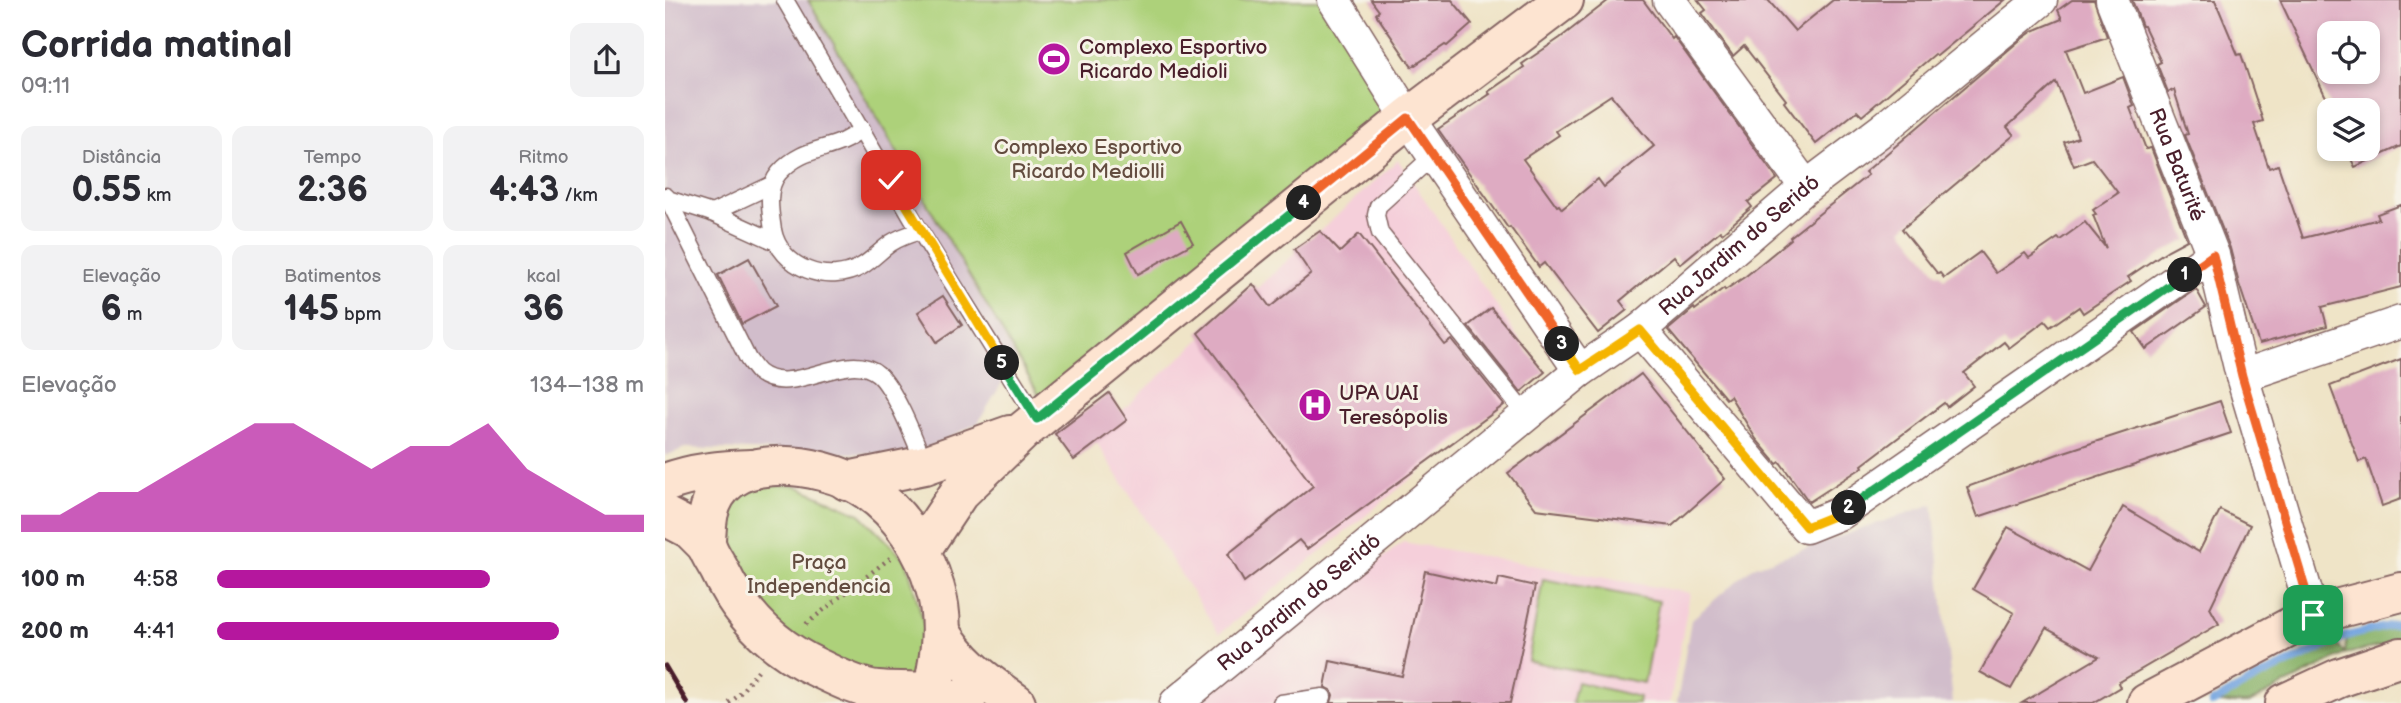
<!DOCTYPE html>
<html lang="pt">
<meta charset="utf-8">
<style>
body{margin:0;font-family:"Balsamiq Sans",sans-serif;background:#f2f2f3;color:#2b2b33;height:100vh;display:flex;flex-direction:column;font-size:26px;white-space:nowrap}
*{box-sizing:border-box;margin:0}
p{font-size:23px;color:#7c7c81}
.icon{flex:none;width:38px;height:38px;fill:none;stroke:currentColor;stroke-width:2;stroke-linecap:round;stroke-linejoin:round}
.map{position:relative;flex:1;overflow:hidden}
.drawer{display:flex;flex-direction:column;background:#fff;width:665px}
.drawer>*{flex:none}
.controls{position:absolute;left:1652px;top:21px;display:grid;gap:14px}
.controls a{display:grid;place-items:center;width:63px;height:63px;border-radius:14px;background:#fff;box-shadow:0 4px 10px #0003;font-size:35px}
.pin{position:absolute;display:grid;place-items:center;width:60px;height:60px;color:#fff;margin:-30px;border-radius:14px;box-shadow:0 4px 10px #0006}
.km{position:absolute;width:35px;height:35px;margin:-18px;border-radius:50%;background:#222;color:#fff;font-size:19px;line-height:35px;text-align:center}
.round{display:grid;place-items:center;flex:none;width:74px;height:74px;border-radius:14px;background:#f2f2f3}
.overview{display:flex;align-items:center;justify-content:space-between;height:119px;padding:0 21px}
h1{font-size:38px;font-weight:800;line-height:52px}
.stats{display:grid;grid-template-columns:repeat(3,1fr);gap:10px;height:119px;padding:7px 21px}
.stats div{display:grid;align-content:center;border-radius:14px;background:#f2f2f3;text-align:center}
.stats b{font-size:35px;font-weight:800}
.stats small{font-size:19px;font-weight:400}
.stats p{font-size:19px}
.chart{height:196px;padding:14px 21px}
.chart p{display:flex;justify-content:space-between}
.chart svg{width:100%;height:126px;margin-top:7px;fill:#b5179e;opacity:.7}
ul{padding:0 21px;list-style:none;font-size:23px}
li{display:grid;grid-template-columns:112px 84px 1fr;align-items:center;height:52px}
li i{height:18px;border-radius:9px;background:#b5179e}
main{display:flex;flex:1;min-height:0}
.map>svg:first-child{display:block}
</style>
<main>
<section class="drawer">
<div class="overview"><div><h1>Corrida matinal</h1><p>09:11</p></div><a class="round"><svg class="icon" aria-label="share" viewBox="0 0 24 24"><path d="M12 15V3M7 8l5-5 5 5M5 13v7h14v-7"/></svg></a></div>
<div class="stats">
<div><p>Distância</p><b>0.55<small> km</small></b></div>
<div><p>Tempo</p><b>2:36</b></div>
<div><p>Ritmo</p><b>4:43<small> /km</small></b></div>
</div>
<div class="stats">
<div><p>Elevação</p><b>6<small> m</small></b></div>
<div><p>Batimentos</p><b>145<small> bpm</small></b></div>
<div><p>kcal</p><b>36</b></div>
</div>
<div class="chart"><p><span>Elevação</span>134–138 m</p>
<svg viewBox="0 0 160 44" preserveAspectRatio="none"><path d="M0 44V38L10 38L20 30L30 30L40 22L50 14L60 6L70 6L80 14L90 22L100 14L110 14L120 6L130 22L140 30L150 38L160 38V44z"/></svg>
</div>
<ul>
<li><b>100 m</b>4:58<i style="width:64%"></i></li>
<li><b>200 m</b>4:41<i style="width:80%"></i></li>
</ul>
</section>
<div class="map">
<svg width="1736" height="703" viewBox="0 0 1736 703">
<rect width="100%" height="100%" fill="#f7f3e8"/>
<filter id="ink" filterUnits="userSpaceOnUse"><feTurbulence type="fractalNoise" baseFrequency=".0143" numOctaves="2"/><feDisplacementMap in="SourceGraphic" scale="14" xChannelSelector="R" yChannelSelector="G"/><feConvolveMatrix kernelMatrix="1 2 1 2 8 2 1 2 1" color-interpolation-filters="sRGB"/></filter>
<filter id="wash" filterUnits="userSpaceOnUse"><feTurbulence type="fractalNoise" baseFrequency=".00686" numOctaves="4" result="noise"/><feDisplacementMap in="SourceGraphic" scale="28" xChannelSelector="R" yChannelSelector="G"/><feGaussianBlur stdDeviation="1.57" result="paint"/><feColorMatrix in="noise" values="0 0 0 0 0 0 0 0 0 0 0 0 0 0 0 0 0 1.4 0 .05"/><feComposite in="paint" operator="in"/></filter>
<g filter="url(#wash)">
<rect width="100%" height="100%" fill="#efe4c7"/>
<g fill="#f5cfda">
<polygon points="733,160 877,373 554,634 428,437"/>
<polygon points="738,542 1025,593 1005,703 532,703"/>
</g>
<g fill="#d1bdcb">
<polygon points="0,0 144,0 351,359 313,423 248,455 20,448 0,456"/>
<polygon points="1268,504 1288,703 1012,703 1026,620 1088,567"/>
</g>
<g fill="#add17a" stroke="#7c7852" stroke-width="2">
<polygon points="143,0 659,0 732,121 377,400"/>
<polygon points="129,485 195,514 241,560 262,635 259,674 241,682 137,655 53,546 55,499 80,486"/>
<polygon points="878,579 994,601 979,683 863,661"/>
<polygon points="912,682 974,697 973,703 907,703"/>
</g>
<polygon fill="#8ab36a" stroke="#6a694a" stroke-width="2" points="1736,623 1736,642 1680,654 1584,703 1544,703 1669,641 1680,653 1682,636"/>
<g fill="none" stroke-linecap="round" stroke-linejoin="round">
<polyline stroke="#76a6e0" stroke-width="8" points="1547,703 1594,677 1682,636 1736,623"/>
</g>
<g id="blocks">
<g fill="#deabc2" fill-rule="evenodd">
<polygon points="706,0 787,0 807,24 782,46 780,45 747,67 711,14 714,11"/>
<path d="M944 0H978L1007 39 1009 37 1112 179 1083 202 1087 207 1057 233 1055 231 1015 264 1009 256 955 301 962 310 933 333 879 263 874 267 845 227 843 228 773 129 825 94 823 92 859 67 857 64 895 38ZM946 95 989 146 939 187 933 179 897 209 894 205 892 206 858 159 894 135 891 131Z"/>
<polygon points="1033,0 1103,0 1130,31 1168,0 1340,0 1272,56 1270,54 1197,116 1192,111 1151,144 1119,102 1121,100 1079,46 1068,56 1037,13 1041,10"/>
<path d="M1407 0H1429L1442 37 1401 50 1418 93 1458 77 1469 106 1465 108 1481 149 1486 148 1522 240 1503 250 1463 277 1466 281 1418 313 1414 307 1385 327 1380 321 1344 348 1339 342 1299 373 1309 386 1282 407 1279 403 1197 465 1198 467 1144 502 1115 462 1112 464 1091 439 1065 396 1061 399 1003 330 1029 308 1030 310 1059 288 1060 290 1081 276 1126 239 1125 237 1203 175 1200 172 1354 41 1368 31 1397 19 1393 10ZM1391 82 1413 137 1399 142 1409 166 1427 159 1453 193 1428 210 1431 214 1428 215 1441 248 1420 222 1395 240 1393 238 1364 258 1360 253 1331 273 1315 252 1279 278 1275 273 1273 274 1237 229 1349 135 1342 127Z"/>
<polygon points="1467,0 1550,0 1573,55 1576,54 1585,81 1598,121 1589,124 1604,168 1613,165 1638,238 1714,219 1712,214 1736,205 1736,287 1657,307 1662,326 1594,344 1574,284 1565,248 1520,135 1523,134 1509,90 1503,92 1492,64 1496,62 1479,26 1477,26"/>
<path d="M1615 0H1736V146L1690 167 1681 149H1703V110H1667ZM1664 33H1703V72H1664Z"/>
<polygon points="516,221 528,243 473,274 462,252"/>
<polygon points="655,231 675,252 694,234 780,345 787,340 839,405 642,549 634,540 579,582 563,554 648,486 533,333 588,284 605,307 646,274 629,249"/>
<polygon points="84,258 111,306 77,324 53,275"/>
<polygon points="1531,289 1541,307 1481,349 1469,332"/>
<polygon points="278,296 297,325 272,342 253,312"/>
<polygon points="826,308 880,372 856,392 803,326"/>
<polygon points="1736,359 1736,499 1717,506 1701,459 1694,462 1665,386"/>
<polygon points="976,374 1060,479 1007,526 871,509 843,473"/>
<polygon points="444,393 462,420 409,460 390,434"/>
<polygon points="1555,401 1566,433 1313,517 1302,487 1393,454"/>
<polygon points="1458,507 1534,552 1555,510 1585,525 1545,608 1554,624 1453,683 1455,687 1428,703 1357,703 1434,657 1381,628 1346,689 1315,672 1349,613 1308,589 1343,527 1423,571"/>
<polygon points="760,571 832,587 834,578 870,586 845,703 666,703 668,695 666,690 660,687 665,661 737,676"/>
</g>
</g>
</g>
<g filter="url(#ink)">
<use href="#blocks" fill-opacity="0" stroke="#846462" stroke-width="2"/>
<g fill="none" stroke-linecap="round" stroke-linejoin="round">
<defs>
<g id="lane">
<polyline points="120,0 255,231 372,419"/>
<path d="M197 129C168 154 141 143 114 173 101 188 105 211 108 230 115 268 163 286 197 266 207 260 216 250 226 243 235 237 245 234 255 231"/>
<polyline points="769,155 713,206 711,215 715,233 861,415"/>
<polyline points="1,196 3,199 47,213 111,242"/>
<path d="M3 199 83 359C86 363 89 368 93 372 127 400 181 347 213 374 230 388 251 443 260 465"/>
<polyline points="47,213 106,185"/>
<polyline points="616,703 658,697"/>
</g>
<g id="street">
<polyline points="669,0 743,118 915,371"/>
<polyline points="1004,0 1141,187"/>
<path id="s1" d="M1447 0 1548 255 1577 376 1648 615"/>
<polyline points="975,330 1141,527 1176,513 1548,255"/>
<polyline points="1577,376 1736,322"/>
<path id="s2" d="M511 703 915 371 975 330 1141 187 1218 129 1376 0"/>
</g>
<g id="secondary">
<polyline points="182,481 260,465 345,435"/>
<path d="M0 483C29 472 57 470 87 469"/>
<polyline points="0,516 25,529 41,545"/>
<polyline points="256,550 294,493 358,431 743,118 899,0"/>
<path d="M276 632C298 667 319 680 351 703"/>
<path d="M265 703C273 666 282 626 270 588 259 550 236 513 202 490 154 459 47 446 42 525 42 531 40 540 42 546 44 553 50 562 54 569 75 614 107 647 153 668 170 676 193 688 212 690 230 692 247 690 265 693 277 695 289 700 301 703"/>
<polyline points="1482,703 1648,615 1736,592"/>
<polyline points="1620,703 1674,678 1736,657"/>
</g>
</defs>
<use href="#lane" stroke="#846462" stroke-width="19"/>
<use href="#street" stroke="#846462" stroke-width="35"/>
<use href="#secondary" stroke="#846462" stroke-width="42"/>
<g stroke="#846462" stroke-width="4.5" stroke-dasharray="2 5" stroke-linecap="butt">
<polyline points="141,624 225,558"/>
<polyline points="64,703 72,697 95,668"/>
</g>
<use href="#lane" stroke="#fff" stroke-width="16"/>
<use href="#street" stroke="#fff" stroke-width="32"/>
<use href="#secondary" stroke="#fde4d1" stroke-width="38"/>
<polyline stroke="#4a1f2b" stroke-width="5" points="0,666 22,703"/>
</g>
</g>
<g fill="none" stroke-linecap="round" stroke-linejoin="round" filter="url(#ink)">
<defs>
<polyline id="split-1" points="1520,275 1548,255 1577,376 1648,615"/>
<polyline id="split-2" points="1184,508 1520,275"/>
<polyline id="split-3" points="897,344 915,370 975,330 1141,527 1176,513 1184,508"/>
<polyline id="split-4" points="639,203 743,118 897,344"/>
<polyline id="split-5" points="337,363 372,419 639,203"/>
<polyline id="split-6" points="226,180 337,363"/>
</defs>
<use href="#split-1" stroke="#fff" stroke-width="14"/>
<use href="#split-2" stroke="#fff" stroke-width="14"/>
<use href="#split-3" stroke="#fff" stroke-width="14"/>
<use href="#split-4" stroke="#fff" stroke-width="14"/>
<use href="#split-5" stroke="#fff" stroke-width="14"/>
<use href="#split-6" stroke="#fff" stroke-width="14"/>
<use href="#split-1" stroke="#f0652b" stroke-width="9"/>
<use href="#split-2" stroke="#22a559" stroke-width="9"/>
<use href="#split-3" stroke="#f5b400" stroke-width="9"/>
<use href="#split-4" stroke="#f0652b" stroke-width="9"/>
<use href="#split-5" stroke="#22a559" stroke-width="9"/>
<use href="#split-6" stroke="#f5b400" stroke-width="9"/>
</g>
<defs>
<symbol id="stadium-disc" viewBox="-11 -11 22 22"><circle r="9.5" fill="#b5179e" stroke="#f7f3e8"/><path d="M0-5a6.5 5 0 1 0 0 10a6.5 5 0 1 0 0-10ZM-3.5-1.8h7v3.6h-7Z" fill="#fff"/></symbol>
<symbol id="hospital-disc" viewBox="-11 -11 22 22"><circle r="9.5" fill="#b5179e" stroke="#f7f3e8"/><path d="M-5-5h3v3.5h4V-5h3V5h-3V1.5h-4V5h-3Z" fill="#fff"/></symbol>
</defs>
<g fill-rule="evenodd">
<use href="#stadium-disc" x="370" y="40" width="38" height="38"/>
<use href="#hospital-disc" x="631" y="386" width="38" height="38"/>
</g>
<g text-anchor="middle" stroke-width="6" stroke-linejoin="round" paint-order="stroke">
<g font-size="21" fill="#4a1f2b" stroke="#f7f3e8" text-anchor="start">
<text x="414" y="54">Complexo Esportivo<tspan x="414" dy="24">Ricardo Medioli</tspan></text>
<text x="674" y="400">UPA UAI<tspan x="674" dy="24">Teresópolis</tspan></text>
</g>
<g font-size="21" fill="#634c3f" stroke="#f7f3e8">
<text x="423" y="154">Complexo Esportivo<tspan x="423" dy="24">Ricardo Mediolli</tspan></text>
<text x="154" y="569">Praça<tspan x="154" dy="24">Independencia</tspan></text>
</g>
<g font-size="21" fill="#4a1f2b" stroke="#f7f3e8">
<text dy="7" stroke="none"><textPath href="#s1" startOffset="177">Rua Baturité</textPath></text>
<text dy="7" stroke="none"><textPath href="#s2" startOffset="726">Rua Jardim do Seridó</textPath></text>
<text dy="7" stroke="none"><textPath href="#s2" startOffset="159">Rua Jardim do Seridó</textPath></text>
</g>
</g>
</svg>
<div class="controls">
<a><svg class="icon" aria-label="locate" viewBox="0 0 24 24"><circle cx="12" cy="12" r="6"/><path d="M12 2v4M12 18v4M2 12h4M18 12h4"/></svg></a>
<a><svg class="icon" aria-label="layers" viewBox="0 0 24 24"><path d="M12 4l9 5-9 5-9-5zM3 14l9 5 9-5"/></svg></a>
</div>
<div class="pin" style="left:1648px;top:615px;background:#1e9e55"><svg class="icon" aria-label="arrive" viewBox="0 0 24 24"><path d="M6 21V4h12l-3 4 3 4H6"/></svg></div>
<div class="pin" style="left:226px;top:180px;background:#d93025"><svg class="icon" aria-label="check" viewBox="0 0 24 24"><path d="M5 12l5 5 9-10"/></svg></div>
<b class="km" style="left:1520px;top:275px">1</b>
<b class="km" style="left:1184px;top:508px">2</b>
<b class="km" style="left:897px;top:344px">3</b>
<b class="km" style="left:639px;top:203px">4</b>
<b class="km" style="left:337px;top:363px">5</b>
</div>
</main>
